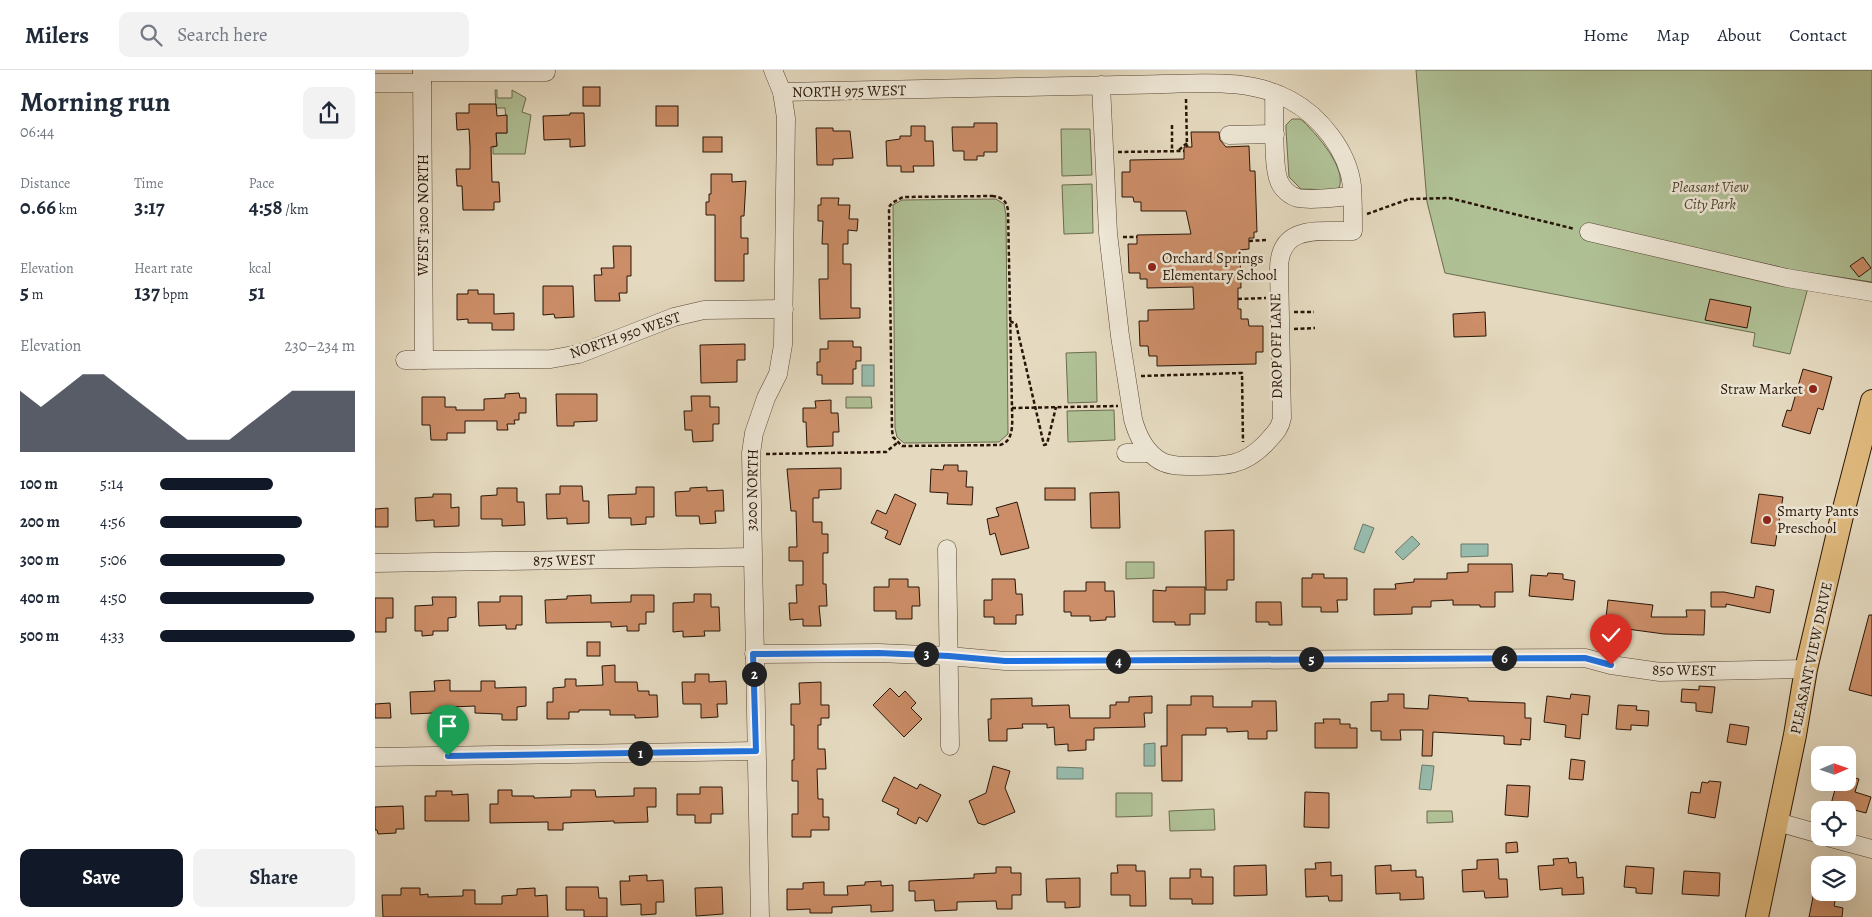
<!DOCTYPE html>
<meta charset="utf-8">
<style>
body{margin:0;font-family:Alegreya,serif;background:#f2f2f3;color:#1f2937;height:100vh;display:flex;flex-direction:column;font-size:19px;white-space:nowrap}
*{box-sizing:border-box;margin:0}
p{font-size:16px;color:#747a83}
.icon{flex:none;width:28px;height:28px;fill:none;stroke:currentColor;stroke-width:2;stroke-linecap:round;stroke-linejoin:round}
.map{position:relative;flex:1;overflow:hidden}
.sheet{display:flex;flex-direction:column;background:#fff;width:375px}
.sheet>*{flex:none}
.needle{width:32px;rotate:88deg}
.buttons{position:absolute;left:1436px;top:676px;display:grid;gap:10px}
.buttons a{display:grid;place-items:center;width:45px;height:45px;border-radius:10px;background:#fff;box-shadow:0 5px 20px #0002;font-size:25px}
.pin{position:absolute;display:grid;place-items:center;width:42px;height:42px;color:#fff;margin:-51px -21px;border-radius:50% 50% 50% 0;rotate:-45deg;box-shadow:0 0 5px #0007}
.pin .icon{rotate:45deg}
.km{position:absolute;width:25px;height:25px;margin:-12px;border-radius:50%;background:#222;color:#fff;font-size:14px;line-height:25px;text-align:center}
.round{display:grid;place-items:center;flex:none;width:52px;height:52px;border-radius:10px;background:#f2f2f3}
.summary{display:flex;align-items:center;justify-content:space-between;height:85px;padding:0 20px}
h1{font-size:28px;font-weight:700;line-height:38px}
.stats{display:grid;grid-template-columns:repeat(3,1fr);gap:8px;height:85px;padding:5px 20px}
.stats div{display:grid;align-content:center}
.stats b{font-size:21px;font-weight:700}
.stats small{font-size:14px;font-weight:400}
.stats p{font-size:14px}
.chart{height:140px;padding:10px 20px}
.chart p{display:flex;justify-content:space-between}
.chart svg{width:100%;height:90px;margin-top:5px;fill:#111827;opacity:.7}
.action{display:flex;gap:10px;margin-top:auto;padding:10px 20px}
.action a{flex:1;height:58px;border-radius:10px;background:#111827;color:#fff;font-size:20px;font-weight:700;line-height:58px;text-align:center}
.action a+a{background:#f2f2f3;color:#1f2937}
ul{padding:0 20px;list-style:none;font-size:16px}
li{display:grid;grid-template-columns:80px 60px 1fr;align-items:center;height:38px}
li i{height:12px;border-radius:6px;background:#111827}
header{display:flex;align-items:center;gap:30px;box-sizing:border-box;height:70px;padding:0 25px;background:#fff;border-bottom:1px solid #e0e1e3}
header strong{font-size:24px}
nav{display:flex;gap:28px;margin-inline-start:auto;font-size:18px}
.search{width:350px;height:45px;background:#f2f2f3;display:flex;align-items:center;gap:12px;box-sizing:border-box;padding:0 18px;border-radius:10px;color:#747a83;font-size:19px}
main{display:flex;flex:1;min-height:0}
.map>svg:first-child{display:block}
</style>
<header>
<strong>Milers</strong>
<div class="search"><svg class="icon" aria-label="search" viewBox="0 0 24 24"><circle cx="10" cy="10" r="6"/><path d="M15 15l6 6"/></svg>Search here</div>
<nav><a>Home</a><a>Map</a><a>About</a><a>Contact</a></nav>
</header>
<main>
<section class="sheet">
<div class="summary"><div><h1>Morning run</h1><p>06:44</p></div><a class="round"><svg class="icon" aria-label="share" viewBox="0 0 24 24"><path d="M12 15V3M7 8l5-5 5 5M5 13v7h14v-7"/></svg></a></div>
<div class="stats">
<div><p>Distance</p><b>0.66<small> km</small></b></div>
<div><p>Time</p><b>3:17</b></div>
<div><p>Pace</p><b>4:58<small> /km</small></b></div>
</div>
<div class="stats">
<div><p>Elevation</p><b>5<small> m</small></b></div>
<div><p>Heart rate</p><b>137<small> bpm</small></b></div>
<div><p>kcal</p><b>51</b></div>
</div>
<div class="chart"><p><span>Elevation</span>230–234 m</p>
<svg viewBox="0 0 160 44" preserveAspectRatio="none"><path d="M0 44V14L10 22L20 14L30 6L40 6L50 14L60 22L70 30L80 38L90 38L100 38L110 30L120 22L130 14L140 14L150 14L160 14V44z"/></svg>
</div>
<ul>
<li><b>100 m</b>5:14<i style="width:58%"></i></li>
<li><b>200 m</b>4:56<i style="width:73%"></i></li>
<li><b>300 m</b>5:06<i style="width:64%"></i></li>
<li><b>400 m</b>4:50<i style="width:79%"></i></li>
<li><b>500 m</b>4:33<i style="width:100%"></i></li>
</ul>
<div class="action"><a>Save</a><a>Share</a></div>
</section>
<div class="map">
<svg width="1497" height="847" viewBox="0 0 1497 847">
<rect width="100%" height="100%" fill="#e5dac0"/>
<filter id="stains"><feTurbulence type="fractalNoise" baseFrequency=".004" numOctaves="4"/><feColorMatrix values="0 0 0 0 .2 0 0 0 0 .09 0 0 0 0 .02 0 0 0 .5 -.17"/></filter>
<radialGradient id="worn" r=".72"><stop offset=".6" stop-color="#630" stop-opacity="0"/><stop offset="1" stop-color="#630" stop-opacity=".3"/></radialGradient>
<g fill="#b0c196" stroke="#6c6b4e">
<polygon points="1041,0 1497,0 1497,212 1437,203 1415,284 1378,276 1380,263 1070,203 1052,132"/>
<polygon points="120,20 122,20 122,28 137,28 137,20 151,28 147,42 156,45 150,84 118,84 118,77 122,76 121,63 132,63 130,38 121,38"/>
<path d="M917 49H925L929 52C942 65 972 98 964 118L960 120 926 119 914 107 911 60V55Z"/>
<polygon points="686,59 715,59 717,105 687,106"/>
<polygon points="717,114 718,163 689,164 687,115"/>
<polygon points="621,129 629,134 631,145 633,364 624,372 529,373 522,367 520,358 518,135 527,130"/>
<polygon points="721,282 722,332 693,333 691,283"/>
<polygon points="471,327 496,327 497,338 471,338"/>
<polygon points="739,340 740,370 693,372 692,341"/>
<polygon points="751,492 779,492 779,508 751,509"/>
<polygon points="741,723 777,723 777,746 741,747"/>
<polygon points="839,739 840,760 795,761 794,741"/>
<polygon points="1052,741 1077,741 1078,752 1052,753"/>
</g>
<g fill="#97bbac" stroke="#6b796a">
<rect x="487" y="295" width="12" height="21"/>
<polygon points="988,454 999,458 989,483 979,479"/>
<polygon points="1037,466 1045,474 1028,490 1020,482"/>
<polygon points="1086,474 1113,474 1113,486 1086,487"/>
<polygon points="780,673 780,696 769,696 769,674"/>
<polygon points="1047,695 1059,696 1056,720 1044,719"/>
<polygon points="682,697 708,698 708,709 682,709"/>
</g>
<g fill="#cc8e68" stroke="#281507">
<rect x="208" y="17" width="17" height="19"/>
<polygon points="94,34 121,34 122,46 132,45 132,63 121,63 122,76 116,77 117,112 124,112 125,132 119,132 119,140 88,140 87,116 82,116 81,99 95,99 95,77 94,59 82,60 81,43 94,43"/>
<rect x="281" y="36" width="22" height="20"/>
<polygon points="195,43 209,43 210,76 195,77 195,69 169,70 168,46 195,45"/>
<polygon points="599,53 622,53 622,82 609,82 609,86 602,86 602,90 589,90 589,81 578,81 577,57 599,57"/>
<polygon points="536,56 550,56 550,71 558,71 559,96 538,96 539,102 526,102 526,96 512,96 511,71 525,69 525,66 536,66"/>
<polygon points="441,58 458,58 458,61 475,61 478,88 458,89 458,95 442,95"/>
<polygon points="816,62 844,62 845,70 851,77 874,76 875,101 880,101 882,162 879,162 879,168 874,168 874,179 865,180 866,218 863,218 863,239 866,239 866,249 873,249 874,256 888,256 888,282 881,282 881,294 782,296 782,286 774,286 773,276 765,276 764,251 773,251 773,240 819,239 818,217 772,218 772,209 765,209 765,203 754,203 753,174 762,174 762,165 816,164 811,141 766,141 766,132 759,132 758,127 747,127 747,102 755,102 755,90 809,89 809,77 817,77"/>
<rect x="328" y="67" width="19" height="15"/>
<polygon points="336,104 357,104 357,112 371,111 369,146 366,146 366,168 373,168 373,184 369,184 369,211 340,211 340,145 331,145 331,132 334,132 334,124 336,124"/>
<polygon points="446,128 464,128 463,135 475,135 474,149 483,149 482,161 473,160 473,174 468,174 468,194 476,194 476,238 485,238 485,248 445,249 444,209 453,209 453,174 447,174 448,151 443,151 443,135 446,135"/>
<polygon points="238,176 256,176 256,206 252,206 252,223 244,223 245,231 220,231 219,205 227,205 226,198 239,198"/>
<polygon points="1488,187 1496,198 1484,207 1475,196"/>
<polygon points="168,216 198,216 199,247 180,248 179,244 168,245"/>
<polygon points="93,220 103,220 103,224 119,224 119,244 139,243 139,260 117,260 117,253 93,253 93,249 82,250 82,224 93,224"/>
<polygon points="1335,229 1376,237 1372,258 1330,250"/>
<polygon points="1110,242 1111,266 1079,267 1078,244"/>
<polygon points="453,271 478,271 478,277 486,277 486,291 481,291 481,299 478,299 478,314 447,314 447,305 442,305 442,292 445,292 445,279 453,279"/>
<polygon points="370,274 370,290 362,290 362,312 326,313 325,275"/>
<polygon points="1428,299 1457,307 1448,340 1443,338 1435,364 1407,356 1412,340 1416,341"/>
<polygon points="144,323 145,328 151,328 151,343 144,343 144,350 139,350 140,354 132,354 133,360 122,360 122,351 90,351 90,363 72,363 72,370 56,370 55,355 47,355 47,327 70,327 70,337 81,337 81,340 109,340 109,329 130,328 130,324"/>
<polygon points="181,324 222,324 222,351 199,352 199,356 182,356"/>
<polygon points="316,326 335,326 335,337 344,337 344,354 338,354 338,371 318,372 317,360 310,360 309,341 317,341"/>
<polygon points="456,330 456,343 463,343 464,362 458,362 458,376 432,377 431,352 428,352 428,338 441,338 440,331"/>
<polygon points="569,395 583,395 583,401 592,401 591,417 598,417 597,435 572,434 573,423 555,422 556,399 568,400"/>
<polygon points="466,398 466,419 444,420 444,428 438,428 438,452 447,452 447,464 453,464 453,483 448,483 448,514 451,514 452,536 444,536 446,556 428,556 428,549 415,550 414,533 422,533 421,515 428,515 428,491 414,491 414,477 422,477 421,441 416,441 412,399"/>
<polygon points="185,416 207,416 208,431 214,431 214,453 192,454 192,448 172,449 171,424 185,424"/>
<polygon points="261,417 279,417 279,447 271,447 271,454 256,455 256,448 234,448 233,425 261,424"/>
<polygon points="332,417 332,421 348,420 349,441 340,441 341,453 325,454 324,446 301,446 300,422 315,421 315,418"/>
<polygon points="122,418 142,418 142,432 149,432 150,455 127,456 127,449 106,449 106,426 122,425"/>
<rect x="670" y="418" width="30" height="12"/>
<polygon points="744,422 745,458 716,458 715,423"/>
<polygon points="58,424 76,424 76,438 84,437 84,456 59,457 59,450 41,451 40,428 58,427"/>
<polygon points="520,424 541,434 525,475 510,468 513,461 496,453 502,440 511,444"/>
<polygon points="1384,424 1408,427 1400,476 1376,473"/>
<polygon points="642,432 654,478 626,485 620,463 615,465 612,449 624,446 621,438"/>
<polygon points="13,438 13,457 0,457 0,439"/>
<polygon points="859,460 859,510 852,510 852,520 831,520 830,461"/>
<polygon points="1093,494 1137,494 1138,522 1120,522 1120,537 1105,537 1105,535 1078,535 1078,530 1056,531 1056,537 1037,537 1037,544 999,545 999,519 1021,519 1020,514 1039,512 1039,509 1072,509 1072,503 1093,502"/>
<polygon points="1173,503 1188,504 1188,509 1200,511 1198,530 1154,526 1156,505 1172,506"/>
<polygon points="937,504 949,504 949,508 972,508 972,530 962,530 963,542 946,542 946,537 927,537 927,508 937,508"/>
<polygon points="514,509 533,509 533,517 544,517 545,536 537,536 537,549 521,549 521,541 499,541 499,517 514,517"/>
<polygon points="617,509 640,509 641,524 647,524 648,545 641,545 641,554 619,554 619,547 609,547 609,530 617,530"/>
<polygon points="711,512 730,512 730,521 739,521 740,547 731,547 731,550 715,551 715,546 696,546 696,542 689,542 689,521 711,521"/>
<polygon points="1381,516 1399,520 1395,543 1351,534 1351,537 1336,537 1336,522 1349,522 1379,528"/>
<polygon points="791,517 830,517 830,544 815,544 815,555 800,555 800,552 778,552 778,520 791,521"/>
<polygon points="319,524 336,524 336,537 344,537 345,561 329,561 330,566 308,567 308,561 298,562 298,533 319,532"/>
<polygon points="216,525 216,533 256,532 256,525 279,525 279,542 271,542 271,554 264,554 264,561 252,561 252,556 236,557 236,552 171,553 170,530 192,529 192,526"/>
<polygon points="125,526 147,526 147,555 141,555 141,559 131,559 131,555 104,556 103,532 125,532"/>
<polygon points="57,527 81,527 81,547 73,548 73,561 58,561 58,565 47,566 47,561 40,561 40,536 58,535"/>
<polygon points="0,528 18,528 18,548 11,548 11,562 0,562"/>
<polygon points="1233,530 1278,535 1276,547 1312,547 1311,540 1330,540 1329,565 1289,564 1230,556"/>
<polygon points="881,532 906,532 907,555 894,555 894,552 881,552"/>
<polygon points="1494,545 1497,545 1497,626 1474,620"/>
<rect x="212" y="572" width="13" height="14"/>
<polygon points="240,595 240,612 262,612 263,621 274,621 274,625 282,625 283,647 260,648 260,645 235,645 235,640 204,640 204,642 194,642 194,649 172,649 172,632 178,632 178,618 190,617 190,609 201,609 201,616 228,615 227,596"/>
<polygon points="320,604 334,604 334,612 351,611 352,634 342,634 343,647 326,648 326,634 308,634 307,612 320,612"/>
<polygon points="75,610 75,621 106,621 106,611 120,611 120,618 151,617 151,636 142,637 142,650 127,650 127,644 100,643 100,636 76,637 76,650 59,651 59,643 36,644 35,622 60,621 59,611"/>
<polygon points="446,612 446,635 454,635 454,648 446,648 446,655 443,655 443,679 450,679 451,699 442,699 443,729 448,729 448,747 454,747 454,760 436,760 436,767 417,767 417,744 423,744 423,711 417,711 417,690 419,690 419,655 416,655 416,634 425,634 424,613"/>
<polygon points="1324,616 1340,617 1337,643 1321,641 1321,633 1306,632 1307,619 1324,620"/>
<polygon points="515,618 524,627 530,621 541,633 536,638 547,649 529,667 498,635"/>
<polygon points="1013,624 1029,624 1029,638 1053,639 1054,625 1093,628 1093,631 1150,633 1150,648 1156,648 1155,670 1146,669 1146,675 1129,674 1129,666 1058,662 1057,686 1047,686 1048,660 1025,660 1026,670 1006,670 1006,661 996,661 996,632 1013,631"/>
<polygon points="1196,624 1215,626 1213,645 1207,644 1205,669 1190,667 1191,655 1169,652 1172,626 1195,629"/>
<polygon points="777,626 777,643 769,643 770,657 719,658 719,670 711,670 711,680 693,681 693,674 680,675 679,657 672,658 672,654 647,654 648,658 632,659 632,671 614,671 613,649 616,649 616,629 657,628 657,636 694,635 695,648 735,648 735,635 741,635 741,632 754,632 754,627"/>
<polygon points="816,626 838,626 838,637 877,637 877,631 901,631 902,661 892,661 892,669 873,669 873,661 852,662 852,658 831,658 831,665 807,665 807,711 787,711 786,676 792,676 792,635 816,635"/>
<polygon points="15,633 16,648 0,648 0,634"/>
<polygon points="1243,635 1262,636 1261,640 1274,641 1273,656 1256,655 1256,660 1241,659"/>
<polygon points="948,649 965,649 965,654 975,654 975,658 982,658 982,678 940,678 940,653 949,653"/>
<polygon points="1355,654 1374,657 1371,675 1352,672"/>
<polygon points="1196,689 1210,691 1208,710 1194,709"/>
<polygon points="618,696 635,701 630,718 640,742 609,755 603,753 594,731 611,723"/>
<polygon points="1472,706 1484,709 1480,722 1496,727 1491,743 1456,734 1461,716 1468,718 1469,712 1472,712"/>
<polygon points="519,707 542,719 545,714 566,725 552,752 544,747 541,754 522,744 524,739 507,731"/>
<polygon points="1334,711 1346,712 1340,748 1313,743 1316,722 1325,723 1327,712 1333,713"/>
<polygon points="1132,715 1155,716 1153,747 1130,745"/>
<polygon points="325,717 347,717 348,744 336,744 336,753 320,753 320,745 302,745 302,724 325,724"/>
<polygon points="259,718 281,718 281,737 272,737 273,752 239,753 239,751 188,753 188,760 173,760 173,752 115,753 115,734 123,734 123,720 137,720 137,726 159,726 159,728 196,727 196,720 220,720 221,727 259,726"/>
<polygon points="61,721 77,721 77,725 93,724 94,751 50,751 50,726 61,726"/>
<polygon points="930,722 954,723 954,758 929,757"/>
<polygon points="28,736 29,759 21,759 21,763 3,764 2,760 0,760 0,737"/>
<polygon points="1142,772 1143,782 1131,783 1131,773"/>
<polygon points="1193,788 1194,793 1201,792 1202,808 1208,807 1209,824 1187,825 1187,818 1165,820 1163,796 1179,795 1178,789"/>
<polygon points="1123,789 1124,809 1132,809 1133,827 1110,828 1109,821 1088,822 1087,800 1102,799 1102,790"/>
<polygon points="956,792 956,806 967,805 967,831 954,831 953,826 931,827 930,799 941,799 940,793"/>
<polygon points="742,795 761,795 761,801 770,801 771,836 755,836 755,825 736,825 736,803 743,803"/>
<polygon points="891,795 892,825 859,826 859,796"/>
<polygon points="1016,795 1016,801 1041,800 1041,807 1048,807 1049,829 1025,830 1025,823 1001,824 1000,796"/>
<polygon points="1251,796 1279,798 1277,824 1261,823 1261,818 1249,817"/>
<polygon points="621,797 636,797 636,803 646,803 646,825 637,825 637,839 622,839 621,831 582,832 582,840 560,841 559,830 540,831 540,821 534,821 534,811 599,808 599,804 621,803"/>
<polygon points="815,799 826,799 826,807 838,807 838,834 817,834 817,829 795,829 795,808 815,808"/>
<polygon points="1309,801 1345,803 1344,826 1307,824"/>
<polygon points="272,805 272,811 288,810 289,832 281,832 281,844 266,845 266,834 246,835 245,811 255,811 254,806"/>
<polygon points="705,808 705,837 690,838 690,832 672,832 671,809"/>
<polygon points="506,811 506,816 518,815 518,841 496,842 496,835 457,837 457,843 435,843 435,839 412,840 412,819 428,819 428,813 449,812 449,825 473,825 472,816 490,815 490,812"/>
<polygon points="191,817 223,817 224,828 232,828 232,847 209,847 209,840 191,840"/>
<polygon points="347,817 348,844 321,846 320,818"/>
<polygon points="26,818 45,818 45,825 53,824 53,827 88,826 88,820 100,820 100,834 127,834 127,826 142,825 142,819 160,818 160,826 172,825 173,847 8,847 7,825 26,825"/>
<polygon points="1439,822 1462,822 1459,836 1468,838 1467,847 1434,847"/>
</g>
<g fill="none" stroke-linecap="round" stroke-linejoin="round">
<defs>
<g id="minor">
<polyline points="47,0 49,290"/>
<polyline points="47,2 171,2"/>
<polyline points="0,13 47,13"/>
<path d="M407 22C503 20 599 18 695 16 726 15 758 15 789 14 831 13 877 9 915 30 945 46 973 81 977 116 978 131 978 146 978 161 946 162 905 153 904 198L907 348C905 359 899 364 891 373 868 397 849 396 818 396 805 396 791 396 781 388 768 378 762 364 758 349L745 266 733 163 726 15"/>
<path d="M899 23C900 43 897 95 904 111 907 119 915 126 923 128 938 131 961 127 977 126"/>
<polyline points="854,65 900,64"/>
<polyline points="1214,162 1412,208 1497,222"/>
<polyline points="30,290 176,289 204,284 299,247 329,240 409,239"/>
<polyline points="751,383 775,383"/>
<polyline points="572,479 575,676"/>
<polyline points="0,493 377,487"/>
<polyline points="379,584 504,583 574,586 630,591 1210,588 1236,595 1285,602 1431,599"/>
<polyline points="0,687 381,681"/>
<polyline points="1402,752 1445,764"/>
<polyline points="1456,768 1497,779"/>
<polyline points="385,847 376,383 379,363 391,328 403,304 408,275 411,48 407,22 398,0"/>
</g>
<polyline id="major" points="1382,847 1420,665 1431,599 1466,450 1497,331"/>
</defs>
<use href="#minor" stroke="#574635" stroke-width="19"/>
<use href="#major" stroke="#281507" stroke-width="24"/>
<g stroke="#281507" stroke-width="2.5" stroke-dasharray="4 2.5" stroke-linecap="butt">
<polyline points="811,29 812,77"/>
<polyline points="797,55 797,81"/>
<polyline points="804,80 812,73"/>
<polyline points="743,82 809,81"/>
<path d="M617 126C627 127 632 131 633 141L637 338C637 351 640 371 625 375L527 376 518 367 517 360 514 137 517 133 528 127Z"/>
<polyline points="992,144 1034,129 1074,128 1200,159"/>
<polyline points="748,167 762,167"/>
<polyline points="874,171 891,170"/>
<polyline points="863,229 891,228"/>
<polyline points="919,242 939,242"/>
<polyline points="635,251 641,254 669,375 672,374 681,337"/>
<polyline points="919,259 940,258"/>
<polyline points="766,306 867,303 868,372"/>
<polyline points="637,338 743,336"/>
<polyline points="391,384 511,382 522,373"/>
</g>
<use href="#minor" stroke="#eee7d6" stroke-width="18"/>
<use href="#major" stroke="#e2bd80" stroke-width="22"/>
</g>
<g fill="none" stroke-linecap="round" stroke-linejoin="round">
<defs>
<polyline id="route" points="73,686 381,681 378,584 504,583 574,586 630,591 1210,588 1236,595"/>
</defs>
<use href="#route" stroke="#fff" stroke-width="10"/>
<use href="#route" stroke="#1a73e8" stroke-width="6"/>
</g>
<g fill="#8f2418" stroke="#eee7d6" stroke-width="2">
<circle cx="777" cy="197" r="5"/>
<circle cx="1438" cy="319" r="5"/>
<circle cx="1392" cy="450" r="5"/>
</g>
<g text-anchor="middle" stroke-width="5" stroke-linejoin="round" paint-order="stroke">
<g font-size="15" fill="#281507" stroke="#eee7d6">
<text transform="translate(474 21) rotate(-1)" y="5">NORTH 975 WEST</text>
<text transform="translate(48 145) rotate(-90)" y="5">WEST 3100 NORTH</text>
<text transform="translate(250 265) rotate(-19)" y="5">NORTH 950 WEST</text>
<text transform="translate(901 276) rotate(-91)" y="5">DROP OFF LANE</text>
<text transform="translate(377 420) rotate(-89)" y="5">3200 NORTH</text>
<text transform="translate(189 490) rotate(-1)" y="5">875 WEST</text>
<text transform="translate(1436 588) rotate(-78)" y="5">PLEASANT VIEW DRIVE</text>
<text transform="translate(1309 600) rotate(1)" y="5">850 WEST</text>
</g>
<g font-size="15" font-style="italic" fill="#514932" stroke="#eee7d6">
<text x="1335" y="122">Pleasant View<tspan x="1335" dy="17">City Park</tspan></text>
</g>
<g font-size="15" fill="#281507" stroke="#eee7d6" text-anchor="start">
<text x="787" y="193">Orchard Springs<tspan x="787" dy="17">Elementary School</tspan></text>
<text x="1428" y="324" text-anchor="end">Straw Market</text>
<text x="1402" y="446">Smarty Pants<tspan x="1402" dy="17">Preschool</tspan></text>
</g>
</g>
<rect width="100%" height="100%" filter="url(#stains)"/>
<rect width="100%" height="100%" fill="url(#worn)"/>
</svg>
<div class="buttons">
<a><svg class="needle" viewBox="-14 -14 28 28"><path d="M0-13l5 13h-10z" fill="#e53935"/><path d="M0 13l5-13h-10z" fill="#747a83"/></svg></a>
<a><svg class="icon" aria-label="locate" viewBox="0 0 24 24"><circle cx="12" cy="12" r="6"/><path d="M12 2v4M12 18v4M2 12h4M18 12h4"/></svg></a>
<a><svg class="icon" aria-label="layers" viewBox="0 0 24 24"><path d="M12 4l9 5-9 5-9-5zM3 14l9 5 9-5"/></svg></a>
</div>
<div class="pin" style="left:73px;top:686px;background:#1e9e55"><svg class="icon" aria-label="arrive" viewBox="0 0 24 24"><path d="M6 21V4h12l-3 4 3 4H6"/></svg></div>
<div class="pin" style="left:1236px;top:595px;background:#d93025"><svg class="icon" aria-label="check" viewBox="0 0 24 24"><path d="M5 12l5 5 9-10"/></svg></div>
<b class="km" style="left:265px;top:683px">1</b>
<b class="km" style="left:379px;top:604px">2</b>
<b class="km" style="left:551px;top:584px">3</b>
<b class="km" style="left:743px;top:591px">4</b>
<b class="km" style="left:936px;top:589px">5</b>
<b class="km" style="left:1129px;top:588px">6</b>
</div>
</main>
